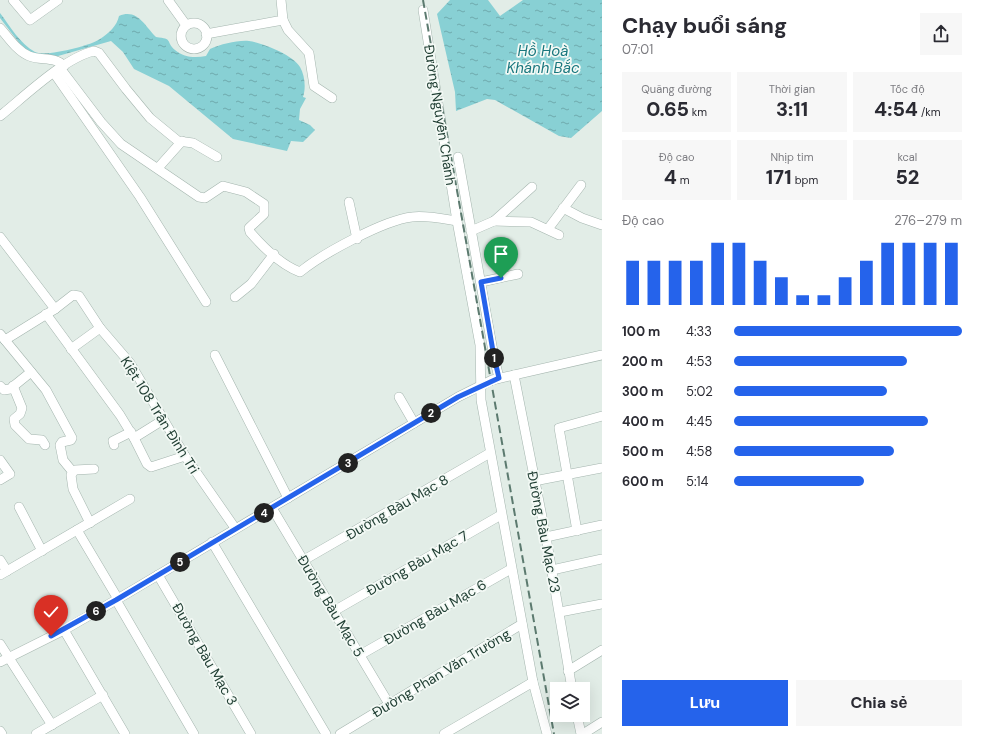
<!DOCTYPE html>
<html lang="vi">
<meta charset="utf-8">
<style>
body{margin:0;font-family:"DM Sans",sans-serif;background:#f7f7f7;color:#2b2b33;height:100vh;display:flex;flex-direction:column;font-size:15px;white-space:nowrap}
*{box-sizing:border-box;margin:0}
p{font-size:13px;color:#7c7c81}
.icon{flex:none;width:22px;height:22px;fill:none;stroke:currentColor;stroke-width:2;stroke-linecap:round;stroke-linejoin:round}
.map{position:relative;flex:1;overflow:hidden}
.sheet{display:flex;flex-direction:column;background:#fff;width:380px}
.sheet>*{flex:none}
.controls{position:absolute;left:550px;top:682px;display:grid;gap:8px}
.controls a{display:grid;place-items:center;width:40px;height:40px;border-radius:0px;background:#fff;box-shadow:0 4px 16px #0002;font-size:20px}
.pin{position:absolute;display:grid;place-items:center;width:34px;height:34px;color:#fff;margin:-41px -17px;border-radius:50% 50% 50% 0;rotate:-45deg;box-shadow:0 0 4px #0007}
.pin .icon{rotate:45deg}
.km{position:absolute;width:20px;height:20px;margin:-10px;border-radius:50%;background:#222;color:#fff;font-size:11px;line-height:20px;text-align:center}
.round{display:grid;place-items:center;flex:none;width:42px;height:42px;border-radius:0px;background:#f7f7f7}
.summary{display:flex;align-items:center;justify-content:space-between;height:68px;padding:0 20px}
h1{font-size:22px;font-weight:800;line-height:30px}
.stats{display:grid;grid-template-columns:repeat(3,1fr);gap:6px;height:68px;padding:4px 20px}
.stats div{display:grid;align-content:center;border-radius:0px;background:#f7f7f7;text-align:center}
.stats b{font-size:20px;font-weight:800}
.stats small{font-size:11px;font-weight:400}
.stats p{font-size:11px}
.chart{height:112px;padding:8px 20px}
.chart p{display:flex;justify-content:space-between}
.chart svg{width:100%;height:72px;margin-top:4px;stroke:#2563eb;stroke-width:6}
.primary-button{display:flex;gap:8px;margin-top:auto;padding:8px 20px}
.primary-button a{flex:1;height:46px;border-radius:0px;background:#2563eb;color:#fff;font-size:16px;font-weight:800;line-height:46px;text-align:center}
.primary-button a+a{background:#f7f7f7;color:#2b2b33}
ul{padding:0 20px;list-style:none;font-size:13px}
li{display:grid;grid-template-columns:64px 48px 1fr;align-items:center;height:30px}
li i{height:10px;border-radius:5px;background:#2563eb}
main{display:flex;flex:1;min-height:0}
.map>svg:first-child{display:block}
</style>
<main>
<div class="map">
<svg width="602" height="734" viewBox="0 0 602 734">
<defs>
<pattern id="water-ripples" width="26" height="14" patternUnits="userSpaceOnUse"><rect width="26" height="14" fill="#88d0d4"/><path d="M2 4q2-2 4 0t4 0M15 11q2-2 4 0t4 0" fill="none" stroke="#6faaad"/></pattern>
</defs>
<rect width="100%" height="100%" fill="#e2ede7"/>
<g fill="url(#water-ripples)">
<polygon points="450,0 488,0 500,16 523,0 602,0 602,111 571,138 559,136 495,100 487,99 456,111 455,92 437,14"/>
<path d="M0 13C10 26 20 44 35 52 46 57 90 46 100 39 109 33 117 26 119 16 137 8 145 26 156 37 174 39 165 41 175 50 184 58 196 58 206 56L210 49C222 44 237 40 249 41 263 43 293 55 300 67 305 75 306 89 303 97L306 98 300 109 299 120 310 125 315 130 303 142 291 141 287 151 233 139 169 86 134 69 123 52 111 41 58 56 42 57 26 50 20 44 0 18Z"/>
</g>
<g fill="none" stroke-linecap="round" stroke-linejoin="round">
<defs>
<g id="minor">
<polyline points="13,0 30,20 58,0"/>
<polyline points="168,0 186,25"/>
<polyline points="423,10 457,221 480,345 481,400 533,682 547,734"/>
<polyline points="283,20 288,30 309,53 314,86 332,98"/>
<circle cx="194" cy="36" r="13"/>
<path d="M0 28C9 38 17 51 29 56 41 61 55 56 64 66"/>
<polyline points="206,34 283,20 281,0"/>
<path d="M60 68 101 122 121 144 199 197 205 198 223 186 246 192 264 204V214L249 228 250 232C263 247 281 265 300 272 322 254 384 220 412 217 425 215 444 219 457 221"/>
<polyline points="54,73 140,197 206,302"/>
<path d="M0 116C25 96 64 58 94 51L99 53 126 89 150 118 178 141 193 143 217 157"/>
<polyline points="458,157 494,357 499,378"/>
<polyline points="158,168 182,141"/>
<polyline points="349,202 357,239"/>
<polyline points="563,208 582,218 602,225"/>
<polyline points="494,221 531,222 559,235"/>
<polyline points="548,229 581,185"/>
<polyline points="471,231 494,221 532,187"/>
<polyline points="0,237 55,309"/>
<polyline points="481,282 518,274"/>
<polyline points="235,297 251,284 274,254"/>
<polyline points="46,314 120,415 134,438 163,420"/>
<polyline points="0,334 46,390 72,438 71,440 62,442 60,445 63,460 72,471"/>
<polyline points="5,340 55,309 73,295 79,296 100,328 130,363 185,456 235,528"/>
<polyline points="71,349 100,328"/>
<polyline points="215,355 288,498"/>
<polyline points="514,375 546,537 572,689"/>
<polyline points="0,386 4,390 10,389 31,372"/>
<polyline points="13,386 22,408 20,414 14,419 15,425 29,439 42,440 45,445"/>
<polyline points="399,397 414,423"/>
<polyline points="134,438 147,464 151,467 185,456"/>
<polyline points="114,445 113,441 131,432"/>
<polyline points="0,460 10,474 0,480"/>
<polyline points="534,481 602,468"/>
<polyline points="19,507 42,551"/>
<polyline points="272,508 389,704"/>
<polyline points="90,523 73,489 71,475 75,470 94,469"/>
<polyline points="77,530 118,599"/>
<polyline points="577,531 559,428 602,416"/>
<polyline points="546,537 602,525"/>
<polyline points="212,542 326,734"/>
<polyline points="0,560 7,571"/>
<polyline points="304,560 490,453"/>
<polyline points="552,570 602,559"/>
<polyline points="0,575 130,499"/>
<polyline points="158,575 251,734"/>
<polyline points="116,600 194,734"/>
<polyline points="334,611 501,515"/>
<polyline points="560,612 602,604"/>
<polyline points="64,630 125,734"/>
<polyline points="0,644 52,725"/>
<polyline points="360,655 511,569"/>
<polyline points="0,662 64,630 116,600 458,397 492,380 602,355"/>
<polyline points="568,671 602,650"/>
<polyline points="577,715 581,734"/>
<polyline points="0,731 2,734"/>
<polyline points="36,734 103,695"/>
<polyline points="340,734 522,624"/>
<polyline points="444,734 533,682"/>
<polyline points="583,734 602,722"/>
</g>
</defs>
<use href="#minor" stroke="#a4b5ae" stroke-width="10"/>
<use href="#minor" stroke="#fff" stroke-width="9"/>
<polyline stroke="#5c7a6f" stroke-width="2" stroke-dasharray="8 4" stroke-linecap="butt" points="423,0 554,734"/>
</g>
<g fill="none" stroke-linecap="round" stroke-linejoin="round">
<defs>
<polyline id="route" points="51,636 116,600 458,397 499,378 494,357 481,282 501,278"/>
</defs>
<use href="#route" stroke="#fff" stroke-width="8"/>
<use href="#route" stroke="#2563eb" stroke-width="5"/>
</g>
<g text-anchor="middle" stroke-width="3.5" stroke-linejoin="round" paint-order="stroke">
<g font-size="14" fill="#213f34" stroke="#f3f9f5">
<text transform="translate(440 115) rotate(81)" y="5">Đường Nguyễn Chánh</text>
<text transform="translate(160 415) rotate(58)" y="5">Kiệt 108 Trần Đình Tri</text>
<text transform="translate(397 507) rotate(-30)" y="5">Đường Bàu Mạc 8</text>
<text transform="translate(544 532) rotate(79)" y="5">Đường Bàu Mạc 23</text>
<text transform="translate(417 563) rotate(-30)" y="5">Đường Bàu Mạc 7</text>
<text transform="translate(331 606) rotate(59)" y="5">Đường Bàu Mạc 5</text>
<text transform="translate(435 612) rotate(-30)" y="5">Đường Bàu Mạc 6</text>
<text transform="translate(205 654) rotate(60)" y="5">Đường Bàu Mạc 3</text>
<text transform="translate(441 673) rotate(-31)" y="5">Đường Phan Văn Trường</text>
</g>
<g font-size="15" font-style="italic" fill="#19777e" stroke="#f3f9f5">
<text x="543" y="56">Hồ Hoà<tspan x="543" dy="17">Khánh Bắc</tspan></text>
</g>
</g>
</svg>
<div class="controls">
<a><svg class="icon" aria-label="layers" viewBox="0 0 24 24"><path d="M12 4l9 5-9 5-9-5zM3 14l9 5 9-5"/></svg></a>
</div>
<div class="pin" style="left:501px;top:278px;background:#1e9e55"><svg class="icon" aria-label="arrive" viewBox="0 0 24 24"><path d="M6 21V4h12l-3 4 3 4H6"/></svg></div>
<div class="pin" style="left:51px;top:636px;background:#d93025"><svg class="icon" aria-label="check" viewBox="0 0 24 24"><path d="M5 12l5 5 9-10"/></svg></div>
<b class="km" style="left:494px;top:358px">1</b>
<b class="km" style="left:431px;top:413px">2</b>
<b class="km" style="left:348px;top:463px">3</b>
<b class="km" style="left:264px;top:513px">4</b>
<b class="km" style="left:180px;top:562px">5</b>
<b class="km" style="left:96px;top:611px">6</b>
</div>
<section class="sheet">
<div class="summary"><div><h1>Chạy buổi sáng</h1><p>07:01</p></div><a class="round"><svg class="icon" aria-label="share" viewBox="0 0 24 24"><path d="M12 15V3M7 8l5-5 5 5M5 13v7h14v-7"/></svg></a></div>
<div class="stats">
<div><p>Quãng đường</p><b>0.65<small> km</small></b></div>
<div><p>Thời gian</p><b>3:11</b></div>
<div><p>Tốc độ</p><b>4:54<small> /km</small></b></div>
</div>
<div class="stats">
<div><p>Độ cao</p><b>4<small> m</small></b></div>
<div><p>Nhịp tim</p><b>171<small> bpm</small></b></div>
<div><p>kcal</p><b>52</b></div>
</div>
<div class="chart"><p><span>Độ cao</span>276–279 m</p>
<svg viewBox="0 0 160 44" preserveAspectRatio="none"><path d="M5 44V17M15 44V17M25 44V17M35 44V17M45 44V6M55 44V6M65 44V17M75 44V27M85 44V38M95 44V38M105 44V27M115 44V17M125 44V6M135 44V6M145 44V6M155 44V6"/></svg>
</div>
<ul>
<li><b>100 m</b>4:33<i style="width:100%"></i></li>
<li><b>200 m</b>4:53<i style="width:76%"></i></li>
<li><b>300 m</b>5:02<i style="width:67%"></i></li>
<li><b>400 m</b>4:45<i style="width:85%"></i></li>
<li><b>500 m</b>4:58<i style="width:70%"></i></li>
<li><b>600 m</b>5:14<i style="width:57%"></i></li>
</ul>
<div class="primary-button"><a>Lưu</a><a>Chia sẻ</a></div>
</section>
</main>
